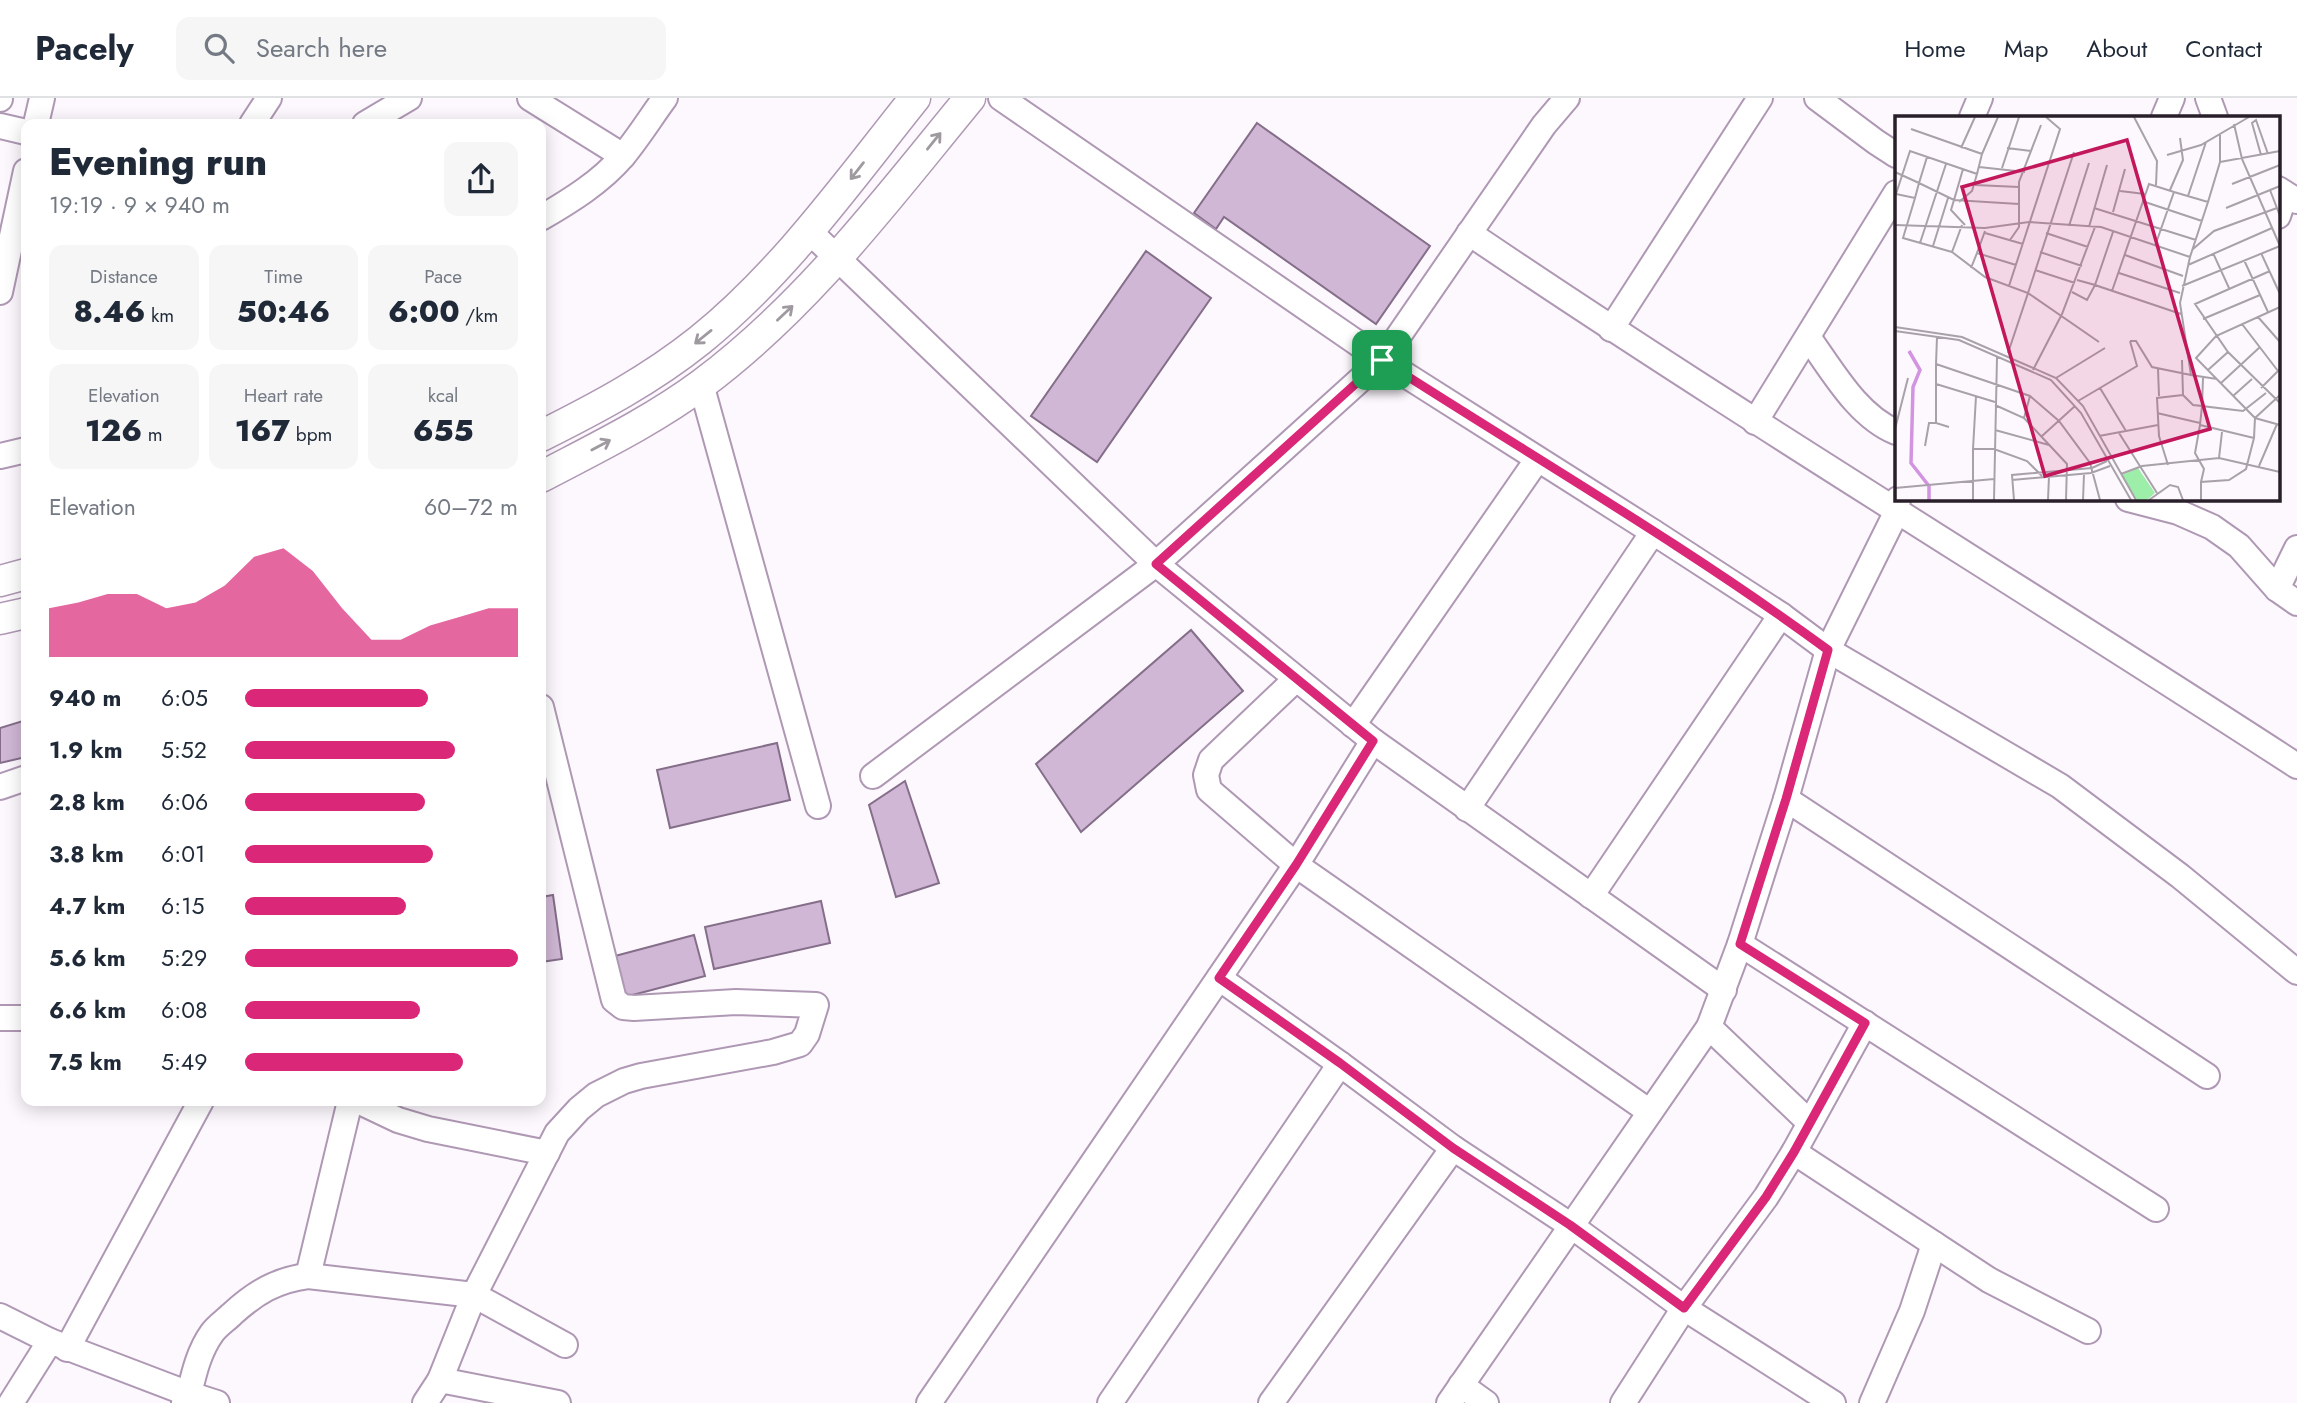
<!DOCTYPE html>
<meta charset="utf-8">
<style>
body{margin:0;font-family:Jost,sans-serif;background:#f6f6f7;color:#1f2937;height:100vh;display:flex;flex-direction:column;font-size:26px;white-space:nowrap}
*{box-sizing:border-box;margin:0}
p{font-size:23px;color:#747a83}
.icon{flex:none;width:38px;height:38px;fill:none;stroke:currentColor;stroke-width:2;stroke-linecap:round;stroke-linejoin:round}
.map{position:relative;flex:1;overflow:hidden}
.panel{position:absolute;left:21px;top:21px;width:525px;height:987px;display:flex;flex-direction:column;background:#fff;border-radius:14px;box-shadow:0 4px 18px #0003}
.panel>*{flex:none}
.pin{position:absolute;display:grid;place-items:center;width:60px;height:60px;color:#fff;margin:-30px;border-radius:14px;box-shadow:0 4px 10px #0006}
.round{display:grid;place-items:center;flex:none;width:74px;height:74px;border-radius:14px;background:#f6f6f7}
.overview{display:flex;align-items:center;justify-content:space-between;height:119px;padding:0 28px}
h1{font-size:38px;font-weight:800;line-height:52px}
.metrics{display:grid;grid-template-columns:repeat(3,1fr);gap:10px;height:119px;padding:7px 28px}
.metrics div{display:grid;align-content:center;border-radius:14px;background:#f6f6f7;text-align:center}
.metrics b{font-size:30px;font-weight:800}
.metrics small{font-size:19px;font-weight:400}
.metrics p{font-size:19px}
.chart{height:196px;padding:14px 28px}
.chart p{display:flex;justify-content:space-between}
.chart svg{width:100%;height:126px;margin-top:7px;fill:#db2777;opacity:.7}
ul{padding:0 28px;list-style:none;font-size:23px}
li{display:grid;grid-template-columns:112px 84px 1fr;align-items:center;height:52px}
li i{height:18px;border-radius:9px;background:#db2777}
header{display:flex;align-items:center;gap:42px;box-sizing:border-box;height:98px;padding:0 35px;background:#fff;border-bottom:2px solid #e0e1e3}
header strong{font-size:33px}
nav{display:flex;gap:38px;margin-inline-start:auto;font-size:24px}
.search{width:490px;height:63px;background:#f6f6f7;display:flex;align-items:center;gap:18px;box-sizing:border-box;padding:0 24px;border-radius:14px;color:#747a83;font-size:26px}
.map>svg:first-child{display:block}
</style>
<header>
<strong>Pacely</strong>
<div class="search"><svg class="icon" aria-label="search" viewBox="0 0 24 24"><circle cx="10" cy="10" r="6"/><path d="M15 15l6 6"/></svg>Search here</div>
<nav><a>Home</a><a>Map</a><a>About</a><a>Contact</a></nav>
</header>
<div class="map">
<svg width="2297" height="1305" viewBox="0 0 2297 1305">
<rect width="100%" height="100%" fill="#fdf8fe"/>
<g fill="#cfb7d5" stroke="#846e89" stroke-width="2">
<polygon points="1257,25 1430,148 1376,226 1224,119 1216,131 1194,115"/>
<polygon points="1146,153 1211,200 1097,364 1031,318"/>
<polygon points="1191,532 1243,593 1081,734 1036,666"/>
<polygon points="26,622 26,659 0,665 0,630"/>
<polygon points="777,645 790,702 670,730 657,672"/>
<polygon points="905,683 939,785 896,799 869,707"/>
<polygon points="553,797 562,861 541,864 541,799"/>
<polygon points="821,803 830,845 714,871 705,829"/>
<polygon points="694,837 705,878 625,899 615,858"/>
</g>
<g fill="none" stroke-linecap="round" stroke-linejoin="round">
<defs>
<g id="minor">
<polyline points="530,0 623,58"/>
<polyline points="1001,0 1382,262 1544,27 1567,0"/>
<polyline points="1817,0 1876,44 1896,57"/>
<polyline points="2208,0 2215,19"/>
<polyline points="0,1 0,0"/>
<polyline points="1972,19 1980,0"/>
<polyline points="2164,19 2172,0"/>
<polyline points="36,26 42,0"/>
<polyline points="252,26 269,0"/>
<polyline points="365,26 409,0"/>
<polyline points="0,28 26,34"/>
<polyline points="2278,91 2297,103"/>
<polyline points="2278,118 2285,97"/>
<path d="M541 120C570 103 601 84 623 58 638 40 651 19 665 0"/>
<polyline points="809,133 1156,466 1373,643 1724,892"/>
<path d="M1469 135C1741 319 2022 489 2297 668"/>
<polyline points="0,194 26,73"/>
<polyline points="1611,231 1760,0"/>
<path d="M1808 239C1832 272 1857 318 1896 334"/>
<polyline points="701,286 818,708"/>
<polyline points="1755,324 1896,95"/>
<polyline points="0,358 26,352"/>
<polyline points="2128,401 2178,414 2212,429 2239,448 2277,491 2297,505"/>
<polyline points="2277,491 2297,450"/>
<polyline points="1296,581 1211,662 1206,677 1209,692 1296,767 1373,643"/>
<polyline points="1353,627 1537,362"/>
<polyline points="873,678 1156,466 1382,262 1653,434 1781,517 1828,552 2060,688 2180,778 2297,874"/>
<polyline points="0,689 26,680"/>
<polyline points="1786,701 2207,978"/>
<polyline points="1467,711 1653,434"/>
<polyline points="1591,798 1781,517"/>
<polyline points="1740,846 2156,1111"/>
<polyline points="1219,880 1340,966 1453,1050 1570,1127 1684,1210 1833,1305"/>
<polyline points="0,920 26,920"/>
<polyline points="1709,929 1809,1024"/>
<polyline points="358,1003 398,1022 428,1031 547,1055"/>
<polyline points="1794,1054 1989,1182 2088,1233"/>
<polyline points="308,1178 350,1003"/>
<polyline points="0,1218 50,1243"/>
<polyline points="67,1251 201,1003"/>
<polyline points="440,1282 474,1197 557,1035 579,1011 596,997 624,983 641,978 773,954 800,946 807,936 816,907 736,904 634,910 623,909 614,902 541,609"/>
<polyline points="1461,1287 1486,1305"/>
<path d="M11 1305 50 1243 189 1296C194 1275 199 1253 212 1235 217 1228 226 1222 232 1216 255 1195 276 1182 308 1178L474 1197 565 1247"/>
<polyline points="184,1305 189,1296 217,1305"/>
<polyline points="425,1305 440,1282 558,1305"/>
<polyline points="929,1305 1296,767 1650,1014"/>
<polyline points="1110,1305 1340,966"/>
<polyline points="1271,1305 1453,1050"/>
<polyline points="1449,1305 1709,929 1740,846 1786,701 1828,552 1896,415 1898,401"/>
<polyline points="1623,1305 1684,1210 1766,1099 1794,1054 1865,925"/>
<polyline points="1872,1305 1912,1213 1934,1146"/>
</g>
<g id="major">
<path d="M541 338C597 310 650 282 700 242 784 174 847 85 915 0"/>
<path d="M541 379C596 350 652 323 702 286 808 207 886 102 970 0"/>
<polyline points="0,483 26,476"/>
<polyline points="0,521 26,515"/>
</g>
</defs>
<use href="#minor" stroke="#af98b4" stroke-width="28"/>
<use href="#major" stroke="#af98b4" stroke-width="33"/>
<use href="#minor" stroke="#fff" stroke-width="24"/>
<use href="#major" stroke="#fff" stroke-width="30"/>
</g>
<defs><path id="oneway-shaft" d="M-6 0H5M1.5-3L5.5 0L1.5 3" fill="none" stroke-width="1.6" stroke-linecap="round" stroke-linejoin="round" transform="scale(1.75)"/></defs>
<g stroke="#9e9a9f">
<use href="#oneway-shaft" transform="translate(934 43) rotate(-51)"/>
<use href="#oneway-shaft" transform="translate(857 73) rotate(128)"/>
<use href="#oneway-shaft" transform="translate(785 215) rotate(-43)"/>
<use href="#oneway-shaft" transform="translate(703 239) rotate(141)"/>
<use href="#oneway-shaft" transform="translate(601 347) rotate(-28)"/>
</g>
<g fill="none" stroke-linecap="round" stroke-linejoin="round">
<defs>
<path id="route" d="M1382 262C1531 358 1685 447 1828 552L1786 701 1740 846 1865 925 1794 1054 1766 1099 1684 1210 1570 1127 1453 1050 1340 965 1219 880 1296 767 1373 643 1156 466Z"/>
</defs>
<use href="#route" stroke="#fff" stroke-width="14"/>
<use href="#route" stroke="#db2777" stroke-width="9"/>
</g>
<g transform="translate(1895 18)">
<rect width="385" height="385" fill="#fdf8fe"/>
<path d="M243 352 260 377 252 384H242L227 359Z" fill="#9ceea8"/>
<path fill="none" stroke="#d293e1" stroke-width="3.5" d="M14 235 25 254 18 271 16 347 34 370V384"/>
<path fill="none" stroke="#a8a1a9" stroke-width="2" d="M239 1 262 45 261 69M339 8 347 43 385 130M16 13 87 38 82 58M66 32 80 1M112 32 136 35M179 36 133 177 204 226M87 38 103 1M272 39 306 29 354 1M366 39 357 7 361 4 373 38M325 46 385 35M84 51 130 56M107 52 124 1M0 56 24 67 32 41M337 68 385 49M80 69 124 71M275 74 288 44 285 22M375 74 385 100M225 75 250 78M293 80 311 26M20 82 24 67 59 84 68 53M247 85 307 105M64 86 77 75 82 58 15 35 1 78 20 82 8 122 57 136 67 109M199 92 301 124M331 92 385 70M218 96 230 53M0 109 90 112 134 106 206 111 295 141 285 187 296 259 322 263M70 109 56 94 59 84 124 88M174 110 194 47M194 111 212 49M218 116 200 169 286 198M90 117 128 128M151 117 193 131M115 124 124 111V66L146 9M25 127 51 48M38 130 53 82M260 130 279 76 313 86 325 46V19M298 133 319 115 382 92M57 136 90 161 133 177 113 237M145 136 187 150M82 137 90 115M318 137 334 172M366 137 385 178M230 139 288 160M295 141 313 86M349 144 373 196M293 149 377 112M76 152 82 137 121 149M140 154 180 167M375 155 300 188 333 236 385 287M224 157 285 177M114 170 165 13 151 1M287 170 385 130M217 175 254 68 279 76M177 176 192 184 200 169 182 164M385 191 321 220 301 242 360 302 385 309M363 201 385 226M308 203 365 179M347 208 383 255M0 211 67 221 161 262 188 290 241 384M0 215 64 224 156 264 186 297 236 384M42 221 41 248 135 280 164 305 195 347 205 384M235 225H241L257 251 296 259M287 244 288 279 298 289 307 290 305 309 359 322 351 353 334 364 306 366V384M41 248V268L100 286M263 253 264 280M138 254 167 198 200 111M313 254 333 236M161 262 210 232M308 262 307 290 348 295 371 277M326 267 365 231M41 268V307L54 311M205 272 231 315M366 272 385 253M81 280 78 333H99L132 345 147 360M338 280 357 263M183 285 242 250 235 225M100 289 129 302 172 348 171 384M262 297 305 307M129 302 135 280M305 309 300 337 309 353 306 366M0 313 13 262M100 314 154 329M224 317 262 377M147 320 180 290M204 320 263 309M359 322 360 302 385 279M30 330 34 307H41M324 342 327 316M273 349 264 320 262 282 288 279M364 350 382 308M226 358 247 350 324 342 385 356M117 364 196 357 215 350M0 372 99 363M78 384V333M99 384 102 241M119 384 117 359 197 352 212 345M153 384 154 360M188 384 189 358M254 384 275 369 283 371 288 384"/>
<path fill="#c2185b" fill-opacity="0.15" stroke="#c2185b" stroke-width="3.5" d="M232 24 315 313 150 360 67 71Z"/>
<rect width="385" height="385" fill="none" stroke="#281f2a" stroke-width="3.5"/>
</g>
</svg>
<div class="pin" style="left:1382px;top:262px;background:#1e9e55"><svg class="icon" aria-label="arrive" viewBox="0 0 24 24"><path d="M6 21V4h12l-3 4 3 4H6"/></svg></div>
<section class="panel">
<div class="overview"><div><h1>Evening run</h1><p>19:19 · 9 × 940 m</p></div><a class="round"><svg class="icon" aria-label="share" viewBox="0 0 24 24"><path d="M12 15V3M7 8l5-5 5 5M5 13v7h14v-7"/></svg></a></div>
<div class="metrics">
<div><p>Distance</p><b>8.46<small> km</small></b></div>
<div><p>Time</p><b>50:46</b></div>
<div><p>Pace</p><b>6:00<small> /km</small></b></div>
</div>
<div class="metrics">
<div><p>Elevation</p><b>126<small> m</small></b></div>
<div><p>Heart rate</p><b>167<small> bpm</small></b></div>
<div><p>kcal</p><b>655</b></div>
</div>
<div class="chart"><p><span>Elevation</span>60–72 m</p>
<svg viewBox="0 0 160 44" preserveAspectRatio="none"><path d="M0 44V27L10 25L20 22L30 22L40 27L50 25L60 19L70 9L80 6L90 14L100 27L110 38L120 38L130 33L140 30L150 27L160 27V44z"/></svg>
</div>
<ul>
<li><b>940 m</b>6:05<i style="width:67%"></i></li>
<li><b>1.9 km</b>5:52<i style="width:77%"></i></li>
<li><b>2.8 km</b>6:06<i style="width:66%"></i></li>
<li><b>3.8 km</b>6:01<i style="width:69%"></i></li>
<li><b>4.7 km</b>6:15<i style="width:59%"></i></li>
<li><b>5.6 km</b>5:29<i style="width:100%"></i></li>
<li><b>6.6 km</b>6:08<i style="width:64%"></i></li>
<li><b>7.5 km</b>5:49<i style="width:80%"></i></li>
</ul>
</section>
</div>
